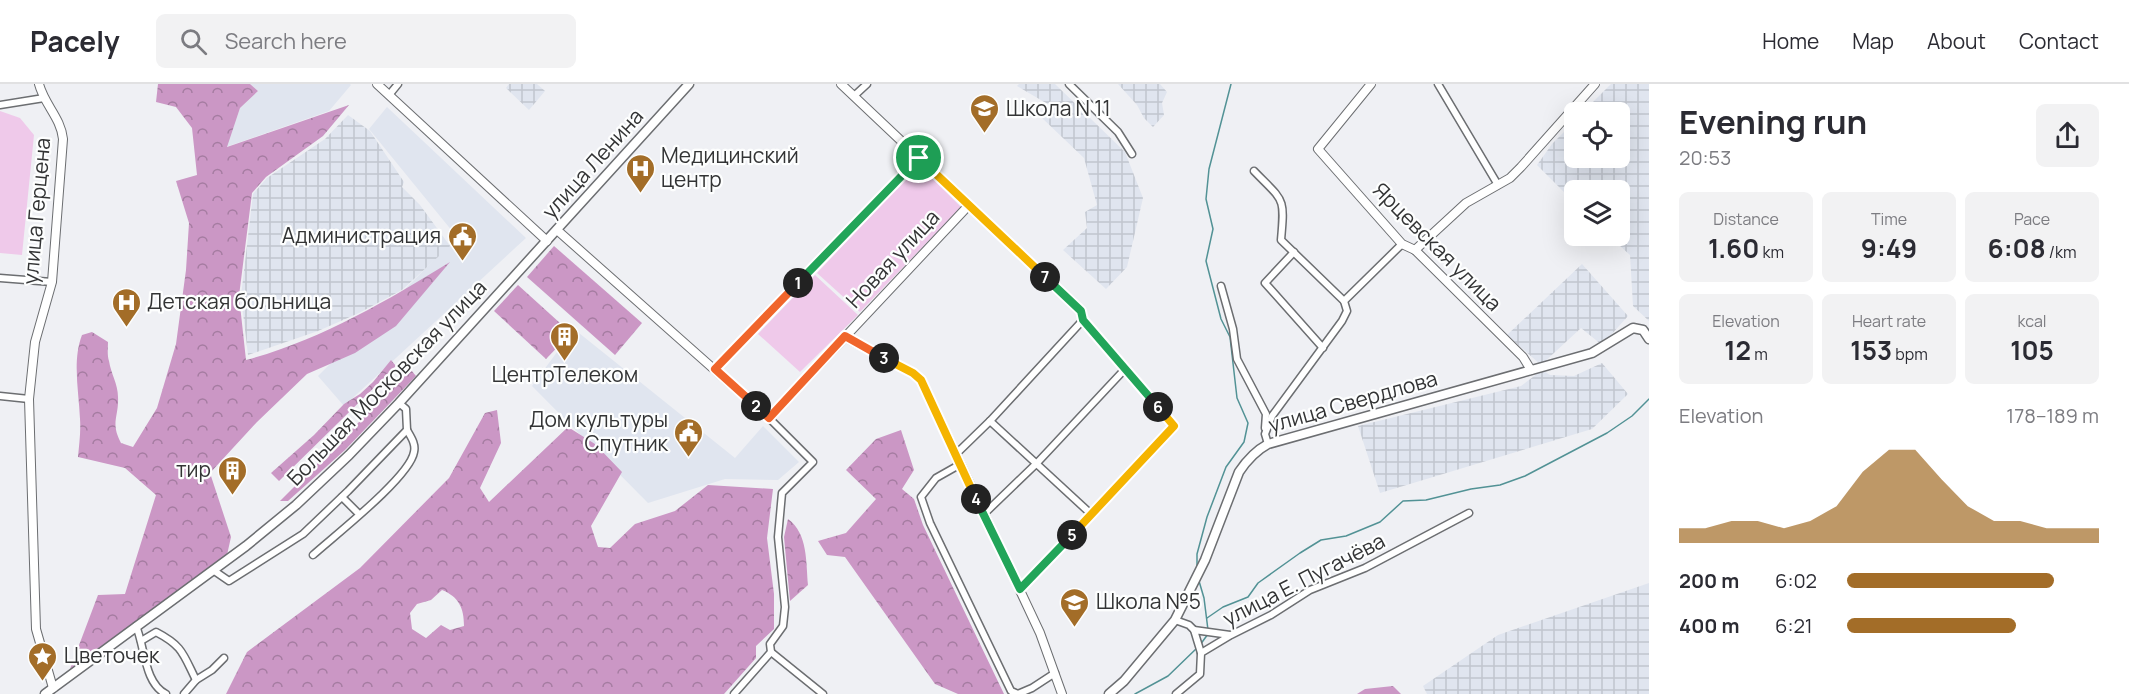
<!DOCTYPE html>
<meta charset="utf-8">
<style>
body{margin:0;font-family:Manrope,sans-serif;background:#f2f2f3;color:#2b2b33;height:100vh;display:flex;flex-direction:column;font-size:22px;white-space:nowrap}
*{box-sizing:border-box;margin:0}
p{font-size:20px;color:#7c7c81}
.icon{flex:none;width:33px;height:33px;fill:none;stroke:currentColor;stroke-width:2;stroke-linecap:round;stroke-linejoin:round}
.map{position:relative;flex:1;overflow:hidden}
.details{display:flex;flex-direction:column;background:#fff;width:480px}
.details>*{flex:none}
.buttons{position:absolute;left:1564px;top:18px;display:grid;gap:12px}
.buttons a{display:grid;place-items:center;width:66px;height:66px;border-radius:9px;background:#fff;box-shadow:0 6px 24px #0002;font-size:30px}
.pin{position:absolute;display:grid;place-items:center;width:51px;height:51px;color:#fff;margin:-26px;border:3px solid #fff;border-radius:50%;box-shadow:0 2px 6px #0007}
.km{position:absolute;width:30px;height:30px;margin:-15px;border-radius:50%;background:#222;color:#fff;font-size:16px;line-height:30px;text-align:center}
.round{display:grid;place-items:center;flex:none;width:63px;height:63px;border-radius:9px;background:#f2f2f3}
.headline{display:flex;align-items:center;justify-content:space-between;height:102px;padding:0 30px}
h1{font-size:33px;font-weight:700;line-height:45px}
.stats{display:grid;grid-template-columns:repeat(3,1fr);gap:9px;height:102px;padding:6px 30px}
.stats div{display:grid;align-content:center;border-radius:9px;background:#f2f2f3;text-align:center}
.stats b{font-size:26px;font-weight:700}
.stats small{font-size:16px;font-weight:400}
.stats p{font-size:16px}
.chart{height:168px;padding:12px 30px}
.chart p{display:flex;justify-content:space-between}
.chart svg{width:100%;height:108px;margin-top:6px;fill:#a36d28;opacity:.7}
ul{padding:0 30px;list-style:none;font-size:20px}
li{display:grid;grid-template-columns:96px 72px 1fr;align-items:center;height:45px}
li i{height:15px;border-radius:8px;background:#a36d28}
header{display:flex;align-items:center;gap:36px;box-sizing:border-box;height:84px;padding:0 30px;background:#fff;border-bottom:2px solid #e1e1e2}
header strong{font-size:28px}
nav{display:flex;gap:33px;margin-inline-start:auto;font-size:21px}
.search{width:420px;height:54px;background:#f2f2f3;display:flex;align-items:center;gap:15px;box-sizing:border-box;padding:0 21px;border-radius:9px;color:#7c7c81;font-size:22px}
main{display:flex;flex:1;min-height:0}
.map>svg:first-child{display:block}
</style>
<header>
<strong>Pacely</strong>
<div class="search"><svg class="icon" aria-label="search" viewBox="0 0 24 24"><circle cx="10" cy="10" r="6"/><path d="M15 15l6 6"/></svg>Search here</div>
<nav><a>Home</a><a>Map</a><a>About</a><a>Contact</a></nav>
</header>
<main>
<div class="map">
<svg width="1649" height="610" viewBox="0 0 1649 610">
<defs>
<pattern id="industrial-grid" width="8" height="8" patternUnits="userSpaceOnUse" patternTransform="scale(1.5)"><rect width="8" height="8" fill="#e0e5ef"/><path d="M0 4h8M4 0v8" fill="none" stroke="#c1c5ce"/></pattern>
<pattern id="forest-crowns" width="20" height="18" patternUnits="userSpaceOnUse" patternTransform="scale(1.5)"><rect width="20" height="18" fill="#cb97c5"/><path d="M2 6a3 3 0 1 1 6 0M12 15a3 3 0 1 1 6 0" fill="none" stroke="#a57ca1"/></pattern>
</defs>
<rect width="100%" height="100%" fill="#eff0f4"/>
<g fill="#e0e5ef">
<polygon points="250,0 350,0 351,1 329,27 226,63 240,24 258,7"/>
<polygon points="387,23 526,154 344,322 318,292 457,153 369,45"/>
<polygon points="574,245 735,374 763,342 799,378 778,396 725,395 648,419 532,302"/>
</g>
<g fill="url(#industrial-grid)">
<polygon points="509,0 537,0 545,7 529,26 506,4"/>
<polygon points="1019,0 1055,0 1125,68 1143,114 1127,183 1106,205 1063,166 1087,144 1085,128 1097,121 1084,74 1042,34 1051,22 1017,2"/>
<polygon points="1118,0 1160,0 1167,8 1162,19 1164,31 1153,43 1144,34 1137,21"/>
<polygon points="1611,0 1649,0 1649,237 1633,222 1630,171 1609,152 1620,152 1620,106 1575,106 1575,119 1537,81 1552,60 1575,37 1575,74 1620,74 1620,28 1583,28"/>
<polygon points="348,31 370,47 404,98 402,103 420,121 450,162 402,206 359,229 318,247 248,271 241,212 253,110 267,94 325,55"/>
<polygon points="1582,180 1628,232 1602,261 1581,244 1541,281 1507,251"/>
<polygon points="1602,279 1628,310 1592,345 1380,409 1358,342 1521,302 1542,286 1550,291 1574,292"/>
<polygon points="1649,499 1649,610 1427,610 1423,602 1498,551"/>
</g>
<g fill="url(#forest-crowns)" fill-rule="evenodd">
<path d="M158 0H250L258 7 240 24 227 63 349 21 323 52 266 93 252 109 239 212 246 276C318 257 387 217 450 178L396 242 355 269 307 290 257 338 210 389 231 453 227 471 70 585 98 511 125 510 156 411 125 384 78 373C79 361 81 348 80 335 79 308 72 277 82 251L92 248 108 258C108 264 107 271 109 277 111 290 118 300 118 313 119 333 110 338 121 359L133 363 157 324 176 260 186 186 189 139 176 97 197 91 192 44 176 23 156 18Z"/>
<polygon points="554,162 642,239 615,271 527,193"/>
<polygon points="518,201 571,249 546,275 494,227"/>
<polygon points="391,276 396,282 279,397 271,389 314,351 344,320 360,310 373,298"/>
<polygon points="411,286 416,292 345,366 288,417 280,417"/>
<path d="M497 326 501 359 480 404 489 418 568 343 595 360 622 388 591 442 598 463 610 464 635 440 675 427 708 401 773 405 767 454 774 510V545L756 562V574L724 610H226L247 568 360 484 449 394 485 329ZM442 506C459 513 464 524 464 542L450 546 441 541 426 554 412 545 410 529 417 520 431 516Z"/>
<polygon points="901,346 914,386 902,405 914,415 923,441 1004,610 958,610 935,600 845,473 827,471 818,457 846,449 876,415 846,386 876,355"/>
<path d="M788 435C808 449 806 479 808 501L790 517 784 453Z"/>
<polygon points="1393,602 1401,610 1357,610 1365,605"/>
</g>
<g fill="#efc9ea">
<polygon points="0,27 20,34 34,51 22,171 0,169"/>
<polygon points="919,81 961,123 860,228 817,189"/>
<polygon points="815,191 858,231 800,288 758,250"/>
</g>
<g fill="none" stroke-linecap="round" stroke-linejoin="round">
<g stroke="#529295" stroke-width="1.5">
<polyline points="1197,484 1197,470 1207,433 1226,383 1244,358 1248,339 1237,314 1230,253 1221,235 1206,177 1213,145 1206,115 1209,85 1231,0"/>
<polyline points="1199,497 1204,514 1208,546"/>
<polyline points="1207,534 1223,523 1248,513 1258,499 1300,469 1321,456 1346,452 1380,438 1403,417 1426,416 1471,405 1500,401 1525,392 1607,349 1632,332 1649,315"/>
<polyline points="1200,561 1208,550"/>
<polyline points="1135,610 1168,592 1197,564"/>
</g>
<defs>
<g id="minor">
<polyline points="1069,0 1118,48 1132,70"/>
<polyline points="1438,0 1498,101"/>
<polyline points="389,11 398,0"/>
<polyline points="854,12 867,0"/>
<polyline points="0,21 44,14"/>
<path d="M1254 87C1284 118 1285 112 1281 156L1344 217"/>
<polyline points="969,121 1081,227 1083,236 1174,342 1020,505"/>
<polyline points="1294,168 1265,199 1323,264"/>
<polyline points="0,194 52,198"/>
<polyline points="1221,202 1233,245 1237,275 1266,330 1265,344"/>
<polyline points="715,285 919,74"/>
<polyline points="0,312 29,315"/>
<polyline points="990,337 1091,430"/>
<polyline points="1268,360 1265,350 1272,332 1342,237 1347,227 1344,217 1402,160"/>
<polyline points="955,371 990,337 1083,236"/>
<polyline points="959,381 936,394 921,413 930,439 1011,607 1018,610 1032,604 1055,589"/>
<polyline points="342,413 359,430"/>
<polyline points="984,430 1037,379 1125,285"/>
<path d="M313 471C334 452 410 393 414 368 416 360 411 353 407 346"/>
<polyline points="213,486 229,497 303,450 348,407 407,346 406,325 399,319"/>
<polyline points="1175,536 1189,541 1194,546"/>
<path d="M136 542C145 563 144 599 166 610"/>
<path d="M141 557 156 548C183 562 183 570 196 596"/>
<polyline points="771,568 823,610"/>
<polyline points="1201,569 1194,546 1230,551"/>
<polyline points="184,610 196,596 212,586 224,574"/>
<polyline points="734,610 771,568 770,560 783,542 785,523 778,453 782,409 813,378 769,334"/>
<polyline points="1176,610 1200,590 1201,569 1231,551 1271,531 1310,506 1365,484 1469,429"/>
</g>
<g id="tertiary">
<path d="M39 0C44 20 61 34 63 55L52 198 35 258 29 315 36 545 53 604"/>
<polyline points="377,0 547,157"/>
<polyline points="1371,0 1318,65 1402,160 1415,166 1523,273 1531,286"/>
<polyline points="557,146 769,334 969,121 841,0"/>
<polyline points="1415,166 1466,119 1510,94 1521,83 1595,0"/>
<polyline points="845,253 913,289 921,296 1040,549 1062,610"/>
</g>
<g id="secondary">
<polyline points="45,610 246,462 296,421 349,371 399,319 689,0"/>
<path d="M1109 610 1124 597 1175 536 1205 476 1239 388C1247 376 1255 367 1268 360L1592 269 1633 244 1643 246 1649 255"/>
</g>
</defs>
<use href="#minor" stroke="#6c6e71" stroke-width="9"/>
<use href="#tertiary" stroke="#6c6e71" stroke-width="10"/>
<use href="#secondary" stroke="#6c6e71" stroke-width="11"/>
<use href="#minor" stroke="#fff" stroke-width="6"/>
<use href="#tertiary" stroke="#fff" stroke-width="8"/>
<use href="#secondary" stroke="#fff" stroke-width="8"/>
</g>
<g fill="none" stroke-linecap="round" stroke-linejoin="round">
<defs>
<polyline id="split-1" points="798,199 919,74"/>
<polyline id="split-2" points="756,322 715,285 798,199"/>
<polyline id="split-3" points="756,322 769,334 845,252 884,274"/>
<polyline id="split-4" points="884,274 913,289 921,296 976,415"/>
<polyline id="split-5" points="976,415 1020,505 1072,451"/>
<polyline id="split-6" points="1072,451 1174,342 1158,323"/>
<polyline id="split-7" points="1045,193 1081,227 1083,236 1158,323"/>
<polyline id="split-8" points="919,74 1045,193"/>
</defs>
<use href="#split-1" stroke="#fff" stroke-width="12"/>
<use href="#split-2" stroke="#fff" stroke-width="12"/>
<use href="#split-3" stroke="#fff" stroke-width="12"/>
<use href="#split-4" stroke="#fff" stroke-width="12"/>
<use href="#split-5" stroke="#fff" stroke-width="12"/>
<use href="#split-6" stroke="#fff" stroke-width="12"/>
<use href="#split-7" stroke="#fff" stroke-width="12"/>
<use href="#split-8" stroke="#fff" stroke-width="12"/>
<use href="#split-1" stroke="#22a559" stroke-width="8"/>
<use href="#split-2" stroke="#f0652b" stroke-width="8"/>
<use href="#split-3" stroke="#f0652b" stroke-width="8"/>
<use href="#split-4" stroke="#f5b400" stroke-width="8"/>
<use href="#split-5" stroke="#22a559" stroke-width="8"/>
<use href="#split-6" stroke="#f5b400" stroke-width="8"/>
<use href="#split-7" stroke="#22a559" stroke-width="8"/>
<use href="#split-8" stroke="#f5b400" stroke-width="8"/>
</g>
<defs>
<symbol id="school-pin" viewBox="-11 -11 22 30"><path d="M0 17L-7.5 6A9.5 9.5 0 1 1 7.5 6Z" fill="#a36d28" stroke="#fdfefe"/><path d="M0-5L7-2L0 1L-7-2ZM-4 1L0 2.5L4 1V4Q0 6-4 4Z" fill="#fff"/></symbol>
<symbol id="hospital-pin" viewBox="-11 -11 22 30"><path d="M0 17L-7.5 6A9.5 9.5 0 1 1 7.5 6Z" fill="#a36d28" stroke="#fdfefe"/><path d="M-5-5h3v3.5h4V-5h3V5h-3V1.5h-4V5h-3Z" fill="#fff"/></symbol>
<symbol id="civic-pin" viewBox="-11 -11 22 30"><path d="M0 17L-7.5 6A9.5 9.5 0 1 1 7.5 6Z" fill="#a36d28" stroke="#fdfefe"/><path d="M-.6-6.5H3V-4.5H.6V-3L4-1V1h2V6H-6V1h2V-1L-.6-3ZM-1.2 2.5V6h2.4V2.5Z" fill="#fff"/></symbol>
<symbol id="building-pin" viewBox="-11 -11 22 30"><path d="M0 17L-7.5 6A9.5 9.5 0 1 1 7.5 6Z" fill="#a36d28" stroke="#fdfefe"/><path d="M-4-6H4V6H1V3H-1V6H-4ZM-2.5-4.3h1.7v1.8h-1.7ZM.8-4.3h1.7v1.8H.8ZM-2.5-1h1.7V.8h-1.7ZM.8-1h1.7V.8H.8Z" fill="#fff"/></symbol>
<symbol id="sight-pin" viewBox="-11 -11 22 30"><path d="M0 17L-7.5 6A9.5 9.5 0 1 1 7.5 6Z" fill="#a36d28" stroke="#fdfefe"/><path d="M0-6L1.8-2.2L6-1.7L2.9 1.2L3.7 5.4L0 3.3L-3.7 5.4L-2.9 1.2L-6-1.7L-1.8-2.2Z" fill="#fff"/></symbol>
</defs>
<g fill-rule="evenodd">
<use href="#school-pin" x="968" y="8" width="33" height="45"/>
<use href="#hospital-pin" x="624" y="68" width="33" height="45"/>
<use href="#civic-pin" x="446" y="136" width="33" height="45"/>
<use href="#hospital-pin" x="110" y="202" width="33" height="45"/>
<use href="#building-pin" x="548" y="236" width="33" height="45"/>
<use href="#civic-pin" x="672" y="332" width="33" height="45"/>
<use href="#building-pin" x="216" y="370" width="33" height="45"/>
<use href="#school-pin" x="1058" y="502" width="33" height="45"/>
<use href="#sight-pin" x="26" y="556" width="33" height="45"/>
</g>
<g text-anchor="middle" stroke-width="4.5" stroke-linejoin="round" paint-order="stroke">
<g font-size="21" fill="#333435" stroke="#fdfefe" text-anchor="start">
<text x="1006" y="32">Школа N 11</text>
<text x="661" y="79">Медицинский<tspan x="661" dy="24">центр</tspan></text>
<text x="441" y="159" text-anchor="end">Администрация</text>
<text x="147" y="225">Детская больница</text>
<text x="565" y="298" text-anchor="middle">ЦентрТелеком</text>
<text x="668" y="343" text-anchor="end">Дом культуры<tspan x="668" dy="24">Спутник</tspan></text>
<text x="211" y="393" text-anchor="end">тир</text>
<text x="1096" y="525">Школа №5</text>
<text x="64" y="579">Цветочек</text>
</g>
<g font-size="21" fill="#333435" stroke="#fdfefe">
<text transform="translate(593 80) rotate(-48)" y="7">улица Ленина</text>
<text transform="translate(37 127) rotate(-85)" y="7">улица Герцена</text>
<text transform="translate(1437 163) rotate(45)" y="7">Ярцевская улица</text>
<text transform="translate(893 175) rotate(-47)" y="7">Новая улица</text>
<text transform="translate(387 299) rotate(-46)" y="7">Большая Московская улица</text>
<text transform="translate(1353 318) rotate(-16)" y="7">улица Свердлова</text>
<text transform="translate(1304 496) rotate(-27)" y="7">улица Е. Пугачёва</text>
</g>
</g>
</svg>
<div class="buttons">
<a><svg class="icon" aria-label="locate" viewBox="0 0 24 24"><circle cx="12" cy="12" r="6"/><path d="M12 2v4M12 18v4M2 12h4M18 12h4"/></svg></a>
<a><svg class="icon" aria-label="layers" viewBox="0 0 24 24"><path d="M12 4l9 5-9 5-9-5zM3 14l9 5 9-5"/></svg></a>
</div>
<div class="pin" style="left:919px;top:74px;background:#1e9e55"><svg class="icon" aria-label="arrive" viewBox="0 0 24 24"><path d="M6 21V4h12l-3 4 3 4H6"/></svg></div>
<b class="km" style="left:798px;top:199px">1</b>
<b class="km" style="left:756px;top:322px">2</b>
<b class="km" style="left:884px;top:274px">3</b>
<b class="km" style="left:976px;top:415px">4</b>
<b class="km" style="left:1072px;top:451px">5</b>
<b class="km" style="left:1158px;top:323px">6</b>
<b class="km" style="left:1045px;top:193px">7</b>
</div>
<section class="details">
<div class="headline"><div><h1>Evening run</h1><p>20:53</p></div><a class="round"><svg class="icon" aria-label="share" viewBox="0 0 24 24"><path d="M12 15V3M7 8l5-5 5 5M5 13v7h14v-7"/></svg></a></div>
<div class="stats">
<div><p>Distance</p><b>1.60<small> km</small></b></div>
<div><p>Time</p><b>9:49</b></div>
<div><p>Pace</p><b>6:08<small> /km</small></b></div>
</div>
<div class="stats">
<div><p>Elevation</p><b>12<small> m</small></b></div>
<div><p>Heart rate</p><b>153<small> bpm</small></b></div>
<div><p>kcal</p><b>105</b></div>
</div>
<div class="chart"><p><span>Elevation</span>178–189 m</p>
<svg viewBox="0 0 160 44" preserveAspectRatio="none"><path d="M0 44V38L10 38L20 35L30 35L40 38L50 35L60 29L70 15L80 6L90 6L100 18L110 29L120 35L130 35L140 38L150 38L160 38V44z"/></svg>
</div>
<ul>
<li><b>200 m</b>6:02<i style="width:82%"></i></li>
<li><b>400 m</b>6:21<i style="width:67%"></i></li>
</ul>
</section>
</main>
